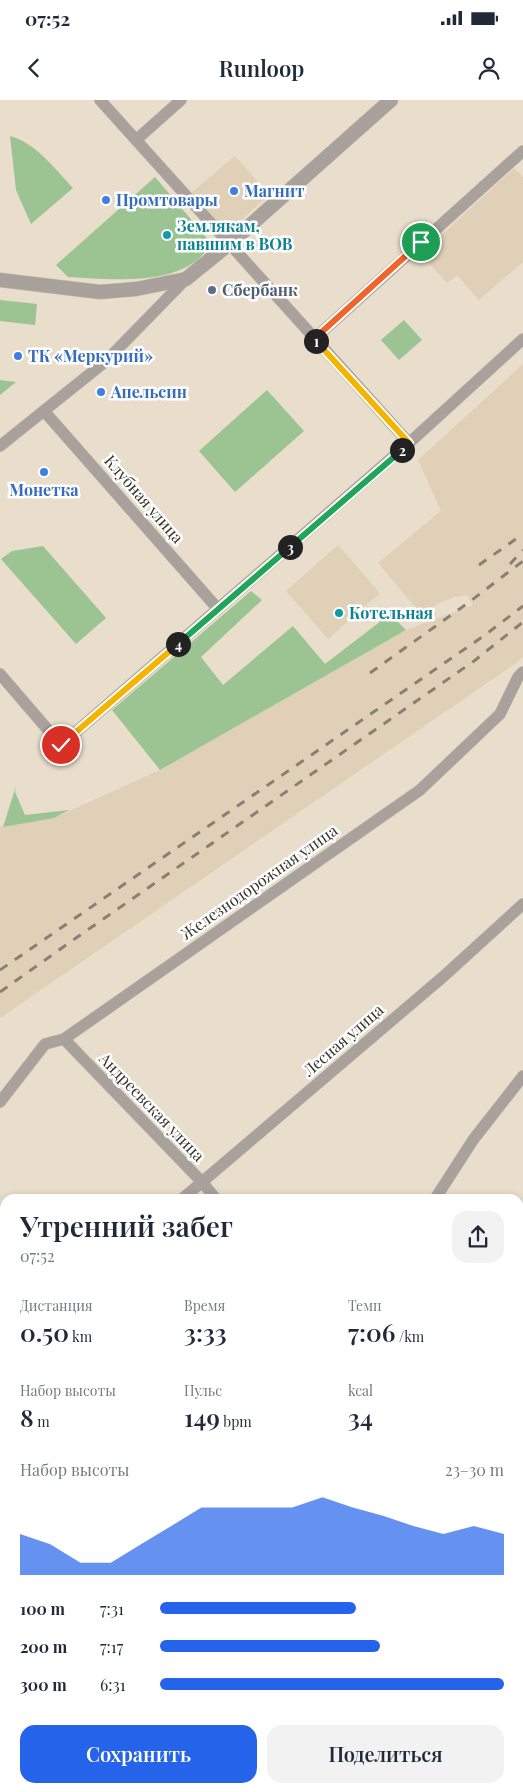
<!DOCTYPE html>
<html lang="ru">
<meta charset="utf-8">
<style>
body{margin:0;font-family:"Playfair Display",serif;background:#f2f2f3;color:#1f2937;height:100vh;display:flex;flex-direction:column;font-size:19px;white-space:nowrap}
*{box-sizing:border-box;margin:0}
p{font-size:16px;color:#747a83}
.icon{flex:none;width:28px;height:28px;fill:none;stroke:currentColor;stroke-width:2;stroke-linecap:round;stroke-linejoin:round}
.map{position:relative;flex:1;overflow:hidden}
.details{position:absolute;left:0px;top:1094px;width:524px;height:599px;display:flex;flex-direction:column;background:#fff;border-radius:15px 15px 0 0;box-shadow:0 2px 8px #0003}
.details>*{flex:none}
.pin{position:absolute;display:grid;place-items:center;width:42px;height:42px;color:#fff;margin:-21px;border:2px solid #fff;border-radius:50%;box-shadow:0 1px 5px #0007}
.km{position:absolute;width:25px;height:25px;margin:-12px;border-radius:50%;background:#222;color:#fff;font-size:14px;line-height:25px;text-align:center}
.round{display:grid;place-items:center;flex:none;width:52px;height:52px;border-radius:15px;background:#f2f2f3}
.headline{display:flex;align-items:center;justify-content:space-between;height:85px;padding:0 20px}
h1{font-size:28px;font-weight:600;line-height:38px}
.metrics{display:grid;grid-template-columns:repeat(3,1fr);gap:8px;height:85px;padding:5px 20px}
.metrics div{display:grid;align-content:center}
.metrics b{font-size:25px;font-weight:600}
.metrics small{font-size:14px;font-weight:400}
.metrics p{font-size:14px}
.chart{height:140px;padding:10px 20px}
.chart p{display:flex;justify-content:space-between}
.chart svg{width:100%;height:90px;margin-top:5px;fill:#2563eb;opacity:.7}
.button{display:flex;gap:10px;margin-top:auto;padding:10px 20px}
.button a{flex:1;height:58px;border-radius:15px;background:#2563eb;color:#fff;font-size:20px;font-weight:600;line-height:58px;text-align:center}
.button a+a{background:#f2f2f3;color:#1f2937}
ul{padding:0 20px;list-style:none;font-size:16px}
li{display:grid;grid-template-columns:80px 60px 1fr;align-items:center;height:38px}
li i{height:12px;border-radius:6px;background:#2563eb}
.status{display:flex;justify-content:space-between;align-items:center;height:35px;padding:0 25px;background:#fff;direction:ltr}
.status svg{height:14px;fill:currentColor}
header{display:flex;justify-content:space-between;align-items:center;height:65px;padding:0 20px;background:#fff;font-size:22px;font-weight:600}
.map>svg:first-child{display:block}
</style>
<div class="status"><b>07:52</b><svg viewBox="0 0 49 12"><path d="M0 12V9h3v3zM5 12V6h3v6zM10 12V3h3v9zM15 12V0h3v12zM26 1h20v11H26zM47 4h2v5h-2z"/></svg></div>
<header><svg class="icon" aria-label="back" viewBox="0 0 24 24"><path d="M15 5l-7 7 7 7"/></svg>Runloop<svg class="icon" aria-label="person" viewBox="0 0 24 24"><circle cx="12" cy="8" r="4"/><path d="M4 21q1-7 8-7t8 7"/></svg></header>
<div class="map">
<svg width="523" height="1692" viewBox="0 0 523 1692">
<rect width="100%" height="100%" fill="#e9ddcb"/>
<g fill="#e0d0b7">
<polygon points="235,56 269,95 227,133 192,92"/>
<polygon points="514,68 523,77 523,162 479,200 457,175 447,183 421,154"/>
<polygon points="523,264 523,557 516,563 0,918 0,727 54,718 160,670 406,530 473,505 467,495 455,497 439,503 422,515 378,463 441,411 418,360"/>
<polygon points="338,445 380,493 328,539 286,491"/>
<polygon points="115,1688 267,1688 264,1692 122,1692"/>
</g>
<g fill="#9cc492">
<path d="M10 36C36 43 55 69 73 88L31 124 16 90Z"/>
<path d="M155 77 211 143C206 151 201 158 193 163 162 185 104 179 68 177L56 165Z"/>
<polygon points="0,200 37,204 35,225 0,221"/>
<polygon points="404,220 422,240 399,260 381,240"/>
<polygon points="0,280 16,282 0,295"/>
<polygon points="267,290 304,331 235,392 199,351"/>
<polygon points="43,446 106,518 76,544 1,459 12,451"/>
<polygon points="251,491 262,500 201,557 223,585 293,526 325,564 390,514 406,530 160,670 112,610"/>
<polygon points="16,686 15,692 25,715 69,710 54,718 3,727"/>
<polygon points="523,1135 523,1180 519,1178 519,1143"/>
<polygon points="285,1688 392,1688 392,1692 286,1692"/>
</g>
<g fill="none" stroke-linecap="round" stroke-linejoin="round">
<defs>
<g id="minor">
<polyline points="100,0 409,343"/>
<polyline points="136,40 181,0"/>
<polyline points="314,239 523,51"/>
<polyline points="44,311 218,509"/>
<polyline points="0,346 106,261 186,179"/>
<polyline points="0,574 61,645 409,343 523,239"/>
<polyline points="64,939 202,1082 216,1099"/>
<polyline points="0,1002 45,944 64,939 420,690 500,614 518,577 523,572"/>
<polyline points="182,1099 444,876 523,804"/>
<polyline points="435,1099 473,1040 523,976"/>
<polyline points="0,1254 5,1250"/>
<polyline points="519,1329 523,1331"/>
<polyline points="519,1391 523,1385"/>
<polyline points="0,1502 5,1502"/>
<polyline points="83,1692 86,1688"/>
</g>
<polyline id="tertiary" points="0,180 100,192 136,189 186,179 229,144 391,0"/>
</defs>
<use href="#minor" stroke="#c6bbab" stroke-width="12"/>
<use href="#tertiary" stroke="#c6bbab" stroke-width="15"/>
<use href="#minor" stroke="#a9a19b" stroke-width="11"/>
<use href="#tertiary" stroke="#a9a19b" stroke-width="14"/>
<g stroke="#898074" stroke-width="3" stroke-dasharray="9 9" stroke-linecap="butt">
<polyline points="510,464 523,450"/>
<polyline points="479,465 523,434"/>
<polyline points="370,573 468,503 523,461"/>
<polyline points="0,870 485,535 523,506"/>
<polyline points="0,892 76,838 474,561 523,522"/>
</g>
</g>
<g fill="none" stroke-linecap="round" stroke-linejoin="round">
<defs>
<polyline id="split-1" points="316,241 314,239 421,142"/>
<polyline id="split-2" points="316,241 409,343 402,350"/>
<polyline id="split-3" points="290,447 402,350"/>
<polyline id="split-4" points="178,544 290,447"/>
<polyline id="split-5" points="61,645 178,544"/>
</defs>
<use href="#split-1" stroke="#fff" stroke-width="10"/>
<use href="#split-2" stroke="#fff" stroke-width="10"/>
<use href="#split-3" stroke="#fff" stroke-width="10"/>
<use href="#split-4" stroke="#fff" stroke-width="10"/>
<use href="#split-5" stroke="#fff" stroke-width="10"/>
<use href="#split-1" stroke="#f0652b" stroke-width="6"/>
<use href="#split-2" stroke="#f5b400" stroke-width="6"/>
<use href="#split-3" stroke="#22a559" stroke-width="6"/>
<use href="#split-4" stroke="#22a559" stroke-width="6"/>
<use href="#split-5" stroke="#f5b400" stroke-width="6"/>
</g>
<g fill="#3f7fe0" stroke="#fff" stroke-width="2">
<circle cx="234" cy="91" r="5"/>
<circle cx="106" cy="100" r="5"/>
<circle cx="18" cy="256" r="5"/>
<circle cx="101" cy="292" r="5"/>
<circle cx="44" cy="372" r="5"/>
</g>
<g fill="#0f9aa8" stroke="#fff" stroke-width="2">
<circle cx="167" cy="135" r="5"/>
<circle cx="339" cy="513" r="5"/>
</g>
<circle fill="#5c6f8a" stroke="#fff" stroke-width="2" cx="212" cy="190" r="5"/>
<g text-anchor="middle" stroke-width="5" stroke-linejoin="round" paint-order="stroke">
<g font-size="16" font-weight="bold" fill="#366cbe" stroke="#fff" text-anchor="start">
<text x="244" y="97">Магнит</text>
<text x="116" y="106">Промтовары</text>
<text x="28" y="262">ТК «Меркурий»</text>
<text x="111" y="298">Апельсин</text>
<text x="44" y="396" text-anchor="middle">Монетка</text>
</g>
<g font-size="16" font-weight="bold" fill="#0d838f" stroke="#fff" text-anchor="start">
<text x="177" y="132">Землякам,<tspan x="177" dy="18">павшим в ВОВ</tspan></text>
<text x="349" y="519">Котельная</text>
</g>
<g font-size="16" font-weight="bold" fill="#4e5e75" stroke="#fff" text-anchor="start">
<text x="222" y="196">Сбербанк</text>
</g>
<g font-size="16" fill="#38332c" stroke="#fff">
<text transform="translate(144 399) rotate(49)" y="6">Клубная улица</text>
<text transform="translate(259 782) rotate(-35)" y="6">Железнодорожная улица</text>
<text transform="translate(343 940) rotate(-41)" y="6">Лесная улица</text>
<text transform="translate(152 1007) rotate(46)" y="6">Андреевская улица</text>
</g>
</g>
</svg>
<div class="pin" style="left:421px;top:142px;background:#1e9e55"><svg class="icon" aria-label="arrive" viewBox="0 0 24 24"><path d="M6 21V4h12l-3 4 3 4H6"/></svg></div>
<div class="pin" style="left:61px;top:645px;background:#d93025"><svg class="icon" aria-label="check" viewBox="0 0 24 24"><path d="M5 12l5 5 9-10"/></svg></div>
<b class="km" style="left:316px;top:241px">1</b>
<b class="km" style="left:402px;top:350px">2</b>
<b class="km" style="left:290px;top:447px">3</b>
<b class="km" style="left:178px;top:544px">4</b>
<section class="details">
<div class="headline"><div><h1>Утренний забег</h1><p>07:52</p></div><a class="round"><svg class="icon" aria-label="share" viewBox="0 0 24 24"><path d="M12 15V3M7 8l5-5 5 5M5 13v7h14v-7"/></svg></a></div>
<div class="metrics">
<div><p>Дистанция</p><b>0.50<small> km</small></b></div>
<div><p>Время</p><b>3:33</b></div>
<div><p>Темп</p><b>7:06<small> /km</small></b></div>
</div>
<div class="metrics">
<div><p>Набор высоты</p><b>8<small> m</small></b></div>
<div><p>Пульс</p><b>149<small> bpm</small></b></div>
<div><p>kcal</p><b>34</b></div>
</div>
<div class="chart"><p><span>Набор высоты</span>23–30 m</p>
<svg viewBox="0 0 160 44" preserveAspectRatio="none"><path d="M0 44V24L10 29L20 38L30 38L40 29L50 20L60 11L70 11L80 11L90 11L100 6L110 11L120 15L130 20L140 24L150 20L160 24V44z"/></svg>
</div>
<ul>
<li><b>100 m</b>7:31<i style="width:57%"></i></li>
<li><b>200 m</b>7:17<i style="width:64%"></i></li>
<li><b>300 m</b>6:31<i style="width:100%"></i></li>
</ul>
<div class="button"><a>Сохранить</a><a>Поделиться</a></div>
</section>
</div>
